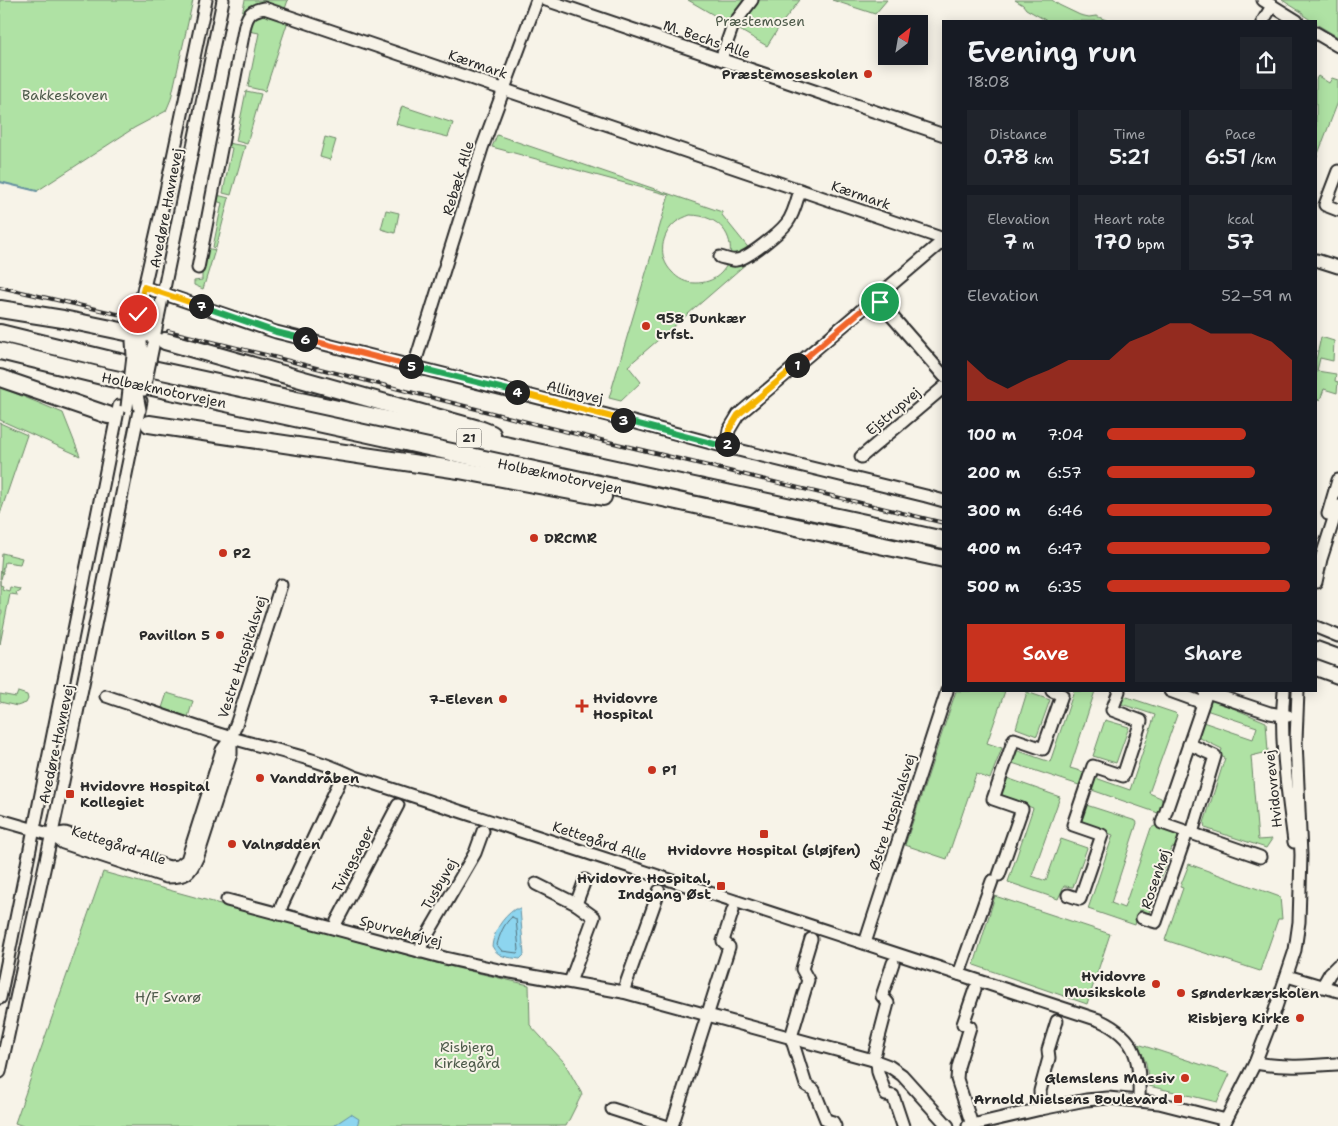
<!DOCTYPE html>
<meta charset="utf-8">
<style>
body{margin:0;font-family:"Shantell Sans",sans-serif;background:#20242c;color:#f1f3f6;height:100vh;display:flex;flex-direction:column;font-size:19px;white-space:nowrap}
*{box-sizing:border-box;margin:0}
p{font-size:16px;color:#9ea1a6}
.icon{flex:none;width:28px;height:28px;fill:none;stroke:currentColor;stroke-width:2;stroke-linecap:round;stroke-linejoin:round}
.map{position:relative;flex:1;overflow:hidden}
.details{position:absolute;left:942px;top:20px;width:375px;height:672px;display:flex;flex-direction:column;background:#171b24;border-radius:0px;box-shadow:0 2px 12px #0003}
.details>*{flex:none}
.needle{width:32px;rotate:31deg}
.tools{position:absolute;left:878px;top:15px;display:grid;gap:10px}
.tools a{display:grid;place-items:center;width:50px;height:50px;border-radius:0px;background:#171b24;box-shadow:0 2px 12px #0003;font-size:25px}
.pin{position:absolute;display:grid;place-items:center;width:42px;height:42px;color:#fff;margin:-21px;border:2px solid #fff;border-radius:50%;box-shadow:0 1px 5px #0007}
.km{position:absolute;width:25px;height:25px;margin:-12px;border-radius:50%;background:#222;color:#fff;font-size:14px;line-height:25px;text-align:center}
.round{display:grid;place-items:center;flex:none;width:52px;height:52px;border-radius:0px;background:#20242c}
.summary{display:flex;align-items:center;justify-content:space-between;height:85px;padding:0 25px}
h1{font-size:28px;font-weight:600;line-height:38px}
.metrics{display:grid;grid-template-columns:repeat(3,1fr);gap:8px;height:85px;padding:5px 25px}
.metrics div{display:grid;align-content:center;border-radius:0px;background:#20242c;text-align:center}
.metrics b{font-size:21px;font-weight:600}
.metrics small{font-size:14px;font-weight:400}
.metrics p{font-size:14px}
.chart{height:140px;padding:10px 25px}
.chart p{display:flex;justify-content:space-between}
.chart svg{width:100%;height:90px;margin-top:5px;fill:#c8321e;opacity:.7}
.primary-button{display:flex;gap:10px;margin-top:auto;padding:10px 25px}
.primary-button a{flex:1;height:58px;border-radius:0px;background:#c8321e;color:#fff;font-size:20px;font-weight:600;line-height:58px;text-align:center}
.primary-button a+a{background:#20242c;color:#f1f3f6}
ul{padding:0 25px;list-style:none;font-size:16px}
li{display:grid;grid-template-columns:80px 60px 1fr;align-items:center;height:38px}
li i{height:12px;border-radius:6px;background:#c8321e}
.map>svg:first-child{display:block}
</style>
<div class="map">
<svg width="1338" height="1126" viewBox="0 0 1338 1126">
<rect width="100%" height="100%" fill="#f7f3e8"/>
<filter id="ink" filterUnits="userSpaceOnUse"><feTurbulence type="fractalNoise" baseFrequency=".02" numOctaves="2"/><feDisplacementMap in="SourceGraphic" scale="10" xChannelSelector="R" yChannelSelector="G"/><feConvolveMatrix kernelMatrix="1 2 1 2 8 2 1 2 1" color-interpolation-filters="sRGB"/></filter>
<g filter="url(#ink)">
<g fill="#afe2a4" stroke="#6d8668" fill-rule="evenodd">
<polygon points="0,0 193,0 171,99 166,111 134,128 37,191 0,182"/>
<path d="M245 0H288L285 9C266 3 253 0 241 18Z"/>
<polygon points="688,0 800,0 781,24 767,46"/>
<polygon points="832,0 887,0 875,14"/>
<polygon points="1015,0 1052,0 1059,5 1080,15 1089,17 1096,16 1109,21 1047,21 1026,9 1023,5"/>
<polygon points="1282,0 1338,0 1338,37 1316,24 1316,21 1312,21 1303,15 1303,13"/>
<polygon points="262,12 288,21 265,91 248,87 259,33 249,31 252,19"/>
<polygon points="1318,76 1329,83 1332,78 1338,80 1338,102 1316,159 1316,79"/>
<polygon points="246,91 261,94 247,144 236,141"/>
<polygon points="402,106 453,123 448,137 396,124"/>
<path d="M497 135 722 212V215L755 256 628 366 641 382 621 401 609 398 669 195 492 147ZM690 215C746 216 740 284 695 283 686 283 678 279 672 272 657 257 661 234 676 222 680 219 685 217 690 215Z"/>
<polygon points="325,137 336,140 330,160 320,157"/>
<polygon points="227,143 245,146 231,195 223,193 232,148 226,146"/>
<polygon points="217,195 229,198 216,248 213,247 222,203 216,201"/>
<polygon points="386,210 399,213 395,233 381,229"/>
<polygon points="207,248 215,250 203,289 194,285 194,281 202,280 202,274"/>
<polygon points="1321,337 1334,341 1333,361 1320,358 1317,371 1336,374 1335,381 1338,382 1337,393 1324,389 1320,400 1317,399 1316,395 1316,360"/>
<polygon points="0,387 63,413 80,456 0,420"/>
<polygon points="0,423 27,435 0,514"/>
<polygon points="2,553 22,558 20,564 5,562 4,567 2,568 3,568 3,571 1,572 3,572 1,579 0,579"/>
<polygon points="0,580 0,585 3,586 2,589 9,591 10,587 20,589 19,592 17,591 16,593 18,595 10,594 0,644 0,616 2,612 0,609"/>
<polygon points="956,691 1005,691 987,743 1002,748 990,779 976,774 947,859 905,845"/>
<polygon points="1074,691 1095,691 1070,768 1087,773 1082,786 1006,761 1013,749 1050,762"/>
<polygon points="18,692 27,695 28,699 26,703 17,706 0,702 0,694 16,697"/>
<polygon points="1027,692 1050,700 1037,736 1016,728"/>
<polygon points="167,693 193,701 188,717 162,708"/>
<polygon points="1118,694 1175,713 1177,715 1149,793 1161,798 1163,804 1161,814 1086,788 1090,776 1130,790 1155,715 1115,702"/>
<polygon points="1211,699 1266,722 1268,752 1251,756 1258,840 1272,839 1266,848 1205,828 1204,823 1225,758 1220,756 1222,749 1192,734 1197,720 1253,739 1257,727 1206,710"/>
<polygon points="1105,720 1129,727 1116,763 1093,756"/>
<polygon points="1004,777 1060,797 1032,876 1046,881 1061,839 1087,848 1073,887 1064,886 1058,899 1008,882 1033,808 998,795"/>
<polygon points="1080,803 1136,821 1137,823 1111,903 1124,908 1151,828 1157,825 1180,834 1180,850 1172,847 1149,913 1139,910 1135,925 1088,909 1113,835 1075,820"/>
<polygon points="1189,864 1280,897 1282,919 1278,919 1260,971 1165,940 1183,888 1180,887"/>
<polygon points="103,872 440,964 529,985 530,1025 564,1062 582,1094 566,1126 23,1126 15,1123"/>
<polygon points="995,896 1110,934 1087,1004 974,965"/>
<polygon points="1138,1044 1230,1074 1217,1102 1149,1086 1146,1063"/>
</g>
<g fill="#8dd5ef" stroke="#6691a1">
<path d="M515 909H520L524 955 520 959C508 957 498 958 492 946 494 931 502 918 515 909Z"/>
<polygon points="351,1114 359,1119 357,1126 333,1126"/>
</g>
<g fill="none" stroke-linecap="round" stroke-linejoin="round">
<path stroke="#526f79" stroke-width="1" d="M512 917 516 919 519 950 517 953 502 951 497 945C499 936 504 923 512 917Z"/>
<polyline stroke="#6691a1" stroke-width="2" points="0,182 37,191"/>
<defs>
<g id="minor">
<polyline points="546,0 944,135"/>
<polyline points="1263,0 1297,21"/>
<polyline points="1263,21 1272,6"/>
<polyline points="1316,33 1338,46"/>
<polyline points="721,59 733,25 752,0"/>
<polyline points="1338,171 1325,205 1338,210"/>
<path d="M720 257C725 258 731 261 736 260 748 259 780 232 787 223 794 214 797 200 800 190"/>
<polyline points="1316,260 1338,267"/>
<path d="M198 268 245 25C248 14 252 10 264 8L944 239"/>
<polyline points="144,287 276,332 607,415 726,447 926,496 944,501"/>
<polyline points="876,298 944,376"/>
<polyline points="138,314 164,200 206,0"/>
<polyline points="158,318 223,0"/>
<polyline points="126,332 165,341"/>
<polyline points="414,366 482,148 537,0"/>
<polyline points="726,447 729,430 738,415 944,240"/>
<polyline points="861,457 944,387"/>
<polyline points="1328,514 1338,480"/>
<polyline points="1316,582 1321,559 1338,506"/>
<polyline points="1316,627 1338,636"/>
<polyline points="1170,691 1203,703"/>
<polyline points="1204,691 1270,713 1288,716"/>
<path d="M1284 691C1279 741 1288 792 1294 842"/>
<polyline points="1207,692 1162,823 1260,857"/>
<path d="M106 696C148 710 190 726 232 738 276 751 314 757 355 777L1099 1020C1138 1038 1140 1060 1139 1100"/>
<polyline points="1189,744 1215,756 1192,833"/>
<path d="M0 820 52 835 63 843 166 877C187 877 190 874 198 856L231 754V738"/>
<polyline points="52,835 65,833 169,867 179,866 187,860 222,750 231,738 237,722 281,585"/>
<polyline points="999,875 1022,809 993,799 1014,739 1043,749 1062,695 1052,691"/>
<polyline points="536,884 576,904 594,917 570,982"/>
<polyline points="1068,895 1080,899 1102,835 1073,825 1093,766 1123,776 1141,721 1112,710 1119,691"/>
<polyline points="227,900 445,958 499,970 623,992 873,1060 889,1066 902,1075 948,1126"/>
<polyline points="576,904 585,880"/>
<polyline points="280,914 282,905 339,783"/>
<polyline points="1142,918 1156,922 1187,832"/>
<polyline points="335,928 337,921 398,805"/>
<polyline points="811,939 802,969 808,980 791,1037 806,1085 814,1090 826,1120 833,1122 835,1126"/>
<polyline points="865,943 947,691"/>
<polyline points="420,952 422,944 475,853 483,831"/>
<polyline points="959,974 992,881"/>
<polyline points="1287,976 1338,991"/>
<polyline points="1322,987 1330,973 1338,965"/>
<polyline points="623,992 659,891"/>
<polyline points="0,998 119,406"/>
<polyline points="873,1060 888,1003 882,996 893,963"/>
<polyline points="877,1062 878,1072 886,1095 893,1096 903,1126"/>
<path d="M1255 1063C1283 1068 1310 1066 1338 1064"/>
<polyline points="0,1072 60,796 141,401"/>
<polyline points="612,1109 665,1126"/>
<polyline points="1041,1109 1040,1091 1049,1058 1048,1050 1057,1021"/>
<polyline points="972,1125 957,1079 958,1067 970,1027 963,1024 975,989"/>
<polyline points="672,1126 729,947 723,941 733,910"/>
<polyline points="968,1126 1041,1109 1086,1100 1108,1098 1159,1103 1226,1120"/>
<polyline points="1223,1126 1255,1063 1273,1016 1295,950 1299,922 1301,855 1296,740 1298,691"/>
</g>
<polyline id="major" points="1316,668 1338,676"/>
<g id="highway">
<polyline points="0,309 63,319 126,332"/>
<polyline points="0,333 111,360 944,540"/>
<polyline points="165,341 482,430 492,434"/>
<polyline points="0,351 106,377 944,559"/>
<polyline points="0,378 108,415"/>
<polyline points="149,424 459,470 603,497"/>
<polyline points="1316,650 1338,658"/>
</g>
</defs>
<use href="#minor" stroke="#2b2b2b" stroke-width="15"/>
<use href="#major" stroke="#2b2b2b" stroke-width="18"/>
<use href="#highway" stroke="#2b2b2b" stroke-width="20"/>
<use href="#minor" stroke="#f7f3e8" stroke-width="11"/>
<use href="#major" stroke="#f7f3e8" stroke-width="14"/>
<use href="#highway" stroke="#f7f3e8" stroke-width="16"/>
<defs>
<g id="rail">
<polyline points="0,287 126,316"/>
<polyline points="168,331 266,355 539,425 944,523"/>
</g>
</defs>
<use href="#rail" stroke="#2b2b2b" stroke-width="4"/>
<use href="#rail" stroke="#f7f3e8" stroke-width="2" stroke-dasharray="5.5" stroke-linecap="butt"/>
<defs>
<g id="minor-bridge">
<polyline points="135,329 138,314"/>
<polyline points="155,333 158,318"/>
<polyline points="144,390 153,346"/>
<polyline points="127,407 133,356 132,341"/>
<polyline points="140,410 136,389 142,352 141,342"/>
</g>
</defs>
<use href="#minor-bridge" stroke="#2b2b2b" stroke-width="15" stroke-linecap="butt"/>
<use href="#minor-bridge" stroke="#f7f3e8" stroke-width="11"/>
</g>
</g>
<g fill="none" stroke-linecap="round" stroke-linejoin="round" filter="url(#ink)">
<defs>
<polyline id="split-1" points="797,365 876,298 880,302"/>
<polyline id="split-2" points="727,444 729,430 738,415 797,365"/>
<polyline id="split-3" points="623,420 726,447 727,444"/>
<polyline id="split-4" points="517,392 623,420"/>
<polyline id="split-5" points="411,366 517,392"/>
<polyline id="split-6" points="305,339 411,366"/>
<polyline id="split-7" points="201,306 276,332 305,339"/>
<polyline id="split-8" points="138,314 144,287 201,306"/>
</defs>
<use href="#split-1" stroke="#fff" stroke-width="10"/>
<use href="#split-2" stroke="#fff" stroke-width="10"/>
<use href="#split-3" stroke="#fff" stroke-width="10"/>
<use href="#split-4" stroke="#fff" stroke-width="10"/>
<use href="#split-5" stroke="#fff" stroke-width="10"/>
<use href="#split-6" stroke="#fff" stroke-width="10"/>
<use href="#split-7" stroke="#fff" stroke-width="10"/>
<use href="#split-8" stroke="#fff" stroke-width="10"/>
<use href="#split-1" stroke="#f0652b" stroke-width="6"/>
<use href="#split-2" stroke="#f5b400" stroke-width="6"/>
<use href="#split-3" stroke="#22a559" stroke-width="6"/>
<use href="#split-4" stroke="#f5b400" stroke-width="6"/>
<use href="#split-5" stroke="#22a559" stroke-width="6"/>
<use href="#split-6" stroke="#f0652b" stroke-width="6"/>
<use href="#split-7" stroke="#22a559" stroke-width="6"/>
<use href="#split-8" stroke="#f5b400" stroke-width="6"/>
</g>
<g fill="#c8321e" stroke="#f7f3e8" stroke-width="2">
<circle cx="868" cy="74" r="5"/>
<circle cx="646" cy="326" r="5"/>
<circle cx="534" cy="538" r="5"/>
<circle cx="223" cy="553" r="5"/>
<circle cx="220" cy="635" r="5"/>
<circle cx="503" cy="699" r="5"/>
<path d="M579.5 698.5h5v5h5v5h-5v5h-5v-5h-5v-5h5z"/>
<circle cx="652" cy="770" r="5"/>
<circle cx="260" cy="778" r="5"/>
<rect x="65" y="789" width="10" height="10" rx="2.5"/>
<rect x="759" y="829" width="10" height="10" rx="2.5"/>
<circle cx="232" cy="844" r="5"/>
<rect x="716" y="881" width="10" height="10" rx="2.5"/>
<circle cx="1156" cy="984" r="5"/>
<circle cx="1181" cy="993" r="5"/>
<circle cx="1300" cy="1018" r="5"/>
<circle cx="1185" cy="1078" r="5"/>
<rect x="1173" y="1094" width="10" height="10" rx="2.5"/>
</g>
<g text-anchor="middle" stroke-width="4" stroke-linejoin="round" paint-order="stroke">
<rect fill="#f7f3e8" stroke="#686764" stroke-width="1" x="456.5" y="428.5" width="25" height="19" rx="4"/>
<g font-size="12" font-weight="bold" fill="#2b2b2b">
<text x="469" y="442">21</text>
</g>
<g font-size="14" fill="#4c5949" stroke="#f7f3e8">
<text x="760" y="26">Præstemosen</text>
<text x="65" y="100">Bakkeskoven</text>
<text x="168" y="1002">H/F Svarø</text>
<text x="467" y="1052">Risbjerg<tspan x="467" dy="16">Kirkegård</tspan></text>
</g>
<g font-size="14" fill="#2b2b2b" stroke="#f7f3e8">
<text transform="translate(707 39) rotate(19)" y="5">M. Bechs Alle</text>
<text transform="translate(478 64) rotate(19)" y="5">Kærmark</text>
<text transform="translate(458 178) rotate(-73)" y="5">Rebæk Alle</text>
<text transform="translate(861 195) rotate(19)" y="5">Kærmark</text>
<text transform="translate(166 208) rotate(-79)" y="5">Avedøre Havnevej</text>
<text transform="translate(164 390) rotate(12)" y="5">Holbækmotorvejen</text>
<text transform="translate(575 392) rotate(14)" y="5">Allingvej</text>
<text transform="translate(893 411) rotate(-40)" y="5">Ejstrupvej</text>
<text transform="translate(560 476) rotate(12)" y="5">Holbækmotorvejen</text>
<text transform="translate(242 657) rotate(-72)" y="5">Vestre Hospitalsvej</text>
<text transform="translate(56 744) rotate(-78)" y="5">Avedøre Havnevej</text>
<text transform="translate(1273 789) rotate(-96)" y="5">Hvidovrevej</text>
<text transform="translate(892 812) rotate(-72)" y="5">Østre Hospitalsvej</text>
<text transform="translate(600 841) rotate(18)" y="5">Kettegård Alle</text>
<text transform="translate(119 845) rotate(18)" y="5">Kettegård Alle</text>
<text transform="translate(353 859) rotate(-62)" y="5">Tvingsager</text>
<text transform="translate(1155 879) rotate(-71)" y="5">Rosenhøj</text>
<text transform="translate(439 884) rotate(-60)" y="5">Tusbyvej</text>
<text transform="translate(401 931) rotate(15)" y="5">Spurvehøjvej</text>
</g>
<g font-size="14" font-weight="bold" fill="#2b2b2b" stroke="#f7f3e8" text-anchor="start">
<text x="858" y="79" text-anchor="end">Præstemoseskolen</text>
<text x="656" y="323">958 Dunkær<tspan x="656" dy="16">trfst.</tspan></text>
<text x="544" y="543">DRCMR</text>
<text x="233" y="558">P2</text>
<text x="210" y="640" text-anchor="end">Pavillon 5</text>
<text x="593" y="703">Hvidovre<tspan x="593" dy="16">Hospital</tspan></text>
<text x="493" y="704" text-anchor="end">7-Eleven</text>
<text x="662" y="775">P1</text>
<text x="270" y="783">Vanddråben</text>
<text x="80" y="791">Hvidovre Hospital<tspan x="80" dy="16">Kollegiet</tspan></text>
<text x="242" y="849">Valnødden</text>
<text x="764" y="855" text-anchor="middle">Hvidovre Hospital (sløjfen)</text>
<text x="711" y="883" text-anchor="end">Hvidovre Hospital,<tspan x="711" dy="16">Indgang Øst</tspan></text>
<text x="1146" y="981" text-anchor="end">Hvidovre<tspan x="1146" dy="16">Musikskole</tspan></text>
<text x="1191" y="998">Sønderkærskolen</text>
<text x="1290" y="1023" text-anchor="end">Risbjerg Kirke</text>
<text x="1175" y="1083" text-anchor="end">Glemslens Massiv</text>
<text x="1168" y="1104" text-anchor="end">Arnold Nielsens Boulevard</text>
</g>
</g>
</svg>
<div class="tools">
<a><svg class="needle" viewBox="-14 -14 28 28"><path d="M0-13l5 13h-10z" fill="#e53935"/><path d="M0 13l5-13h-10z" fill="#9ea1a6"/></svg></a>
</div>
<div class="pin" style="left:880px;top:302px;background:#1e9e55"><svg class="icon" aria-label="arrive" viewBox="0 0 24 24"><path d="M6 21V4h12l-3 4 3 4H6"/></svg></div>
<div class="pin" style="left:138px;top:314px;background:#d93025"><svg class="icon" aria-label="check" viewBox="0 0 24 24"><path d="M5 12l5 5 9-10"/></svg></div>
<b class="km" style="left:797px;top:365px">1</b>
<b class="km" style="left:727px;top:444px">2</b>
<b class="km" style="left:623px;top:420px">3</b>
<b class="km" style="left:517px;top:392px">4</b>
<b class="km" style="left:411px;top:366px">5</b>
<b class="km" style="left:305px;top:339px">6</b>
<b class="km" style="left:201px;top:306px">7</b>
<section class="details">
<div class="summary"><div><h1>Evening run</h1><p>18:08</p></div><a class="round"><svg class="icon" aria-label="share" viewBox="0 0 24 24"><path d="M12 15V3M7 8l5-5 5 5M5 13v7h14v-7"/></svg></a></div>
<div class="metrics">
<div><p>Distance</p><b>0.78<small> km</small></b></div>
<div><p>Time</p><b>5:21</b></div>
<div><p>Pace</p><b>6:51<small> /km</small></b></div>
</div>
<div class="metrics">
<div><p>Elevation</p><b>7<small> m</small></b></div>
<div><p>Heart rate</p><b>170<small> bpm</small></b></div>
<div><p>kcal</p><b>57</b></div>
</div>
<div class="chart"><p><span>Elevation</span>52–59 m</p>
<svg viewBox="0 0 160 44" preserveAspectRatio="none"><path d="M0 44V24L10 33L20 38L30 33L40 29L50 24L60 24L70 24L80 15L90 11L100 6L110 6L120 11L130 11L140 11L150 15L160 24V44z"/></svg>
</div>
<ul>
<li><b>100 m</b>7:04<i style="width:75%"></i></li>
<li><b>200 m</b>6:57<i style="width:80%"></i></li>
<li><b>300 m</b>6:46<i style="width:89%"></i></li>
<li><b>400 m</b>6:47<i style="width:88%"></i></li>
<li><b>500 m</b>6:35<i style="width:99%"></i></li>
</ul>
<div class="primary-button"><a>Save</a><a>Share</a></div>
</section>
</div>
